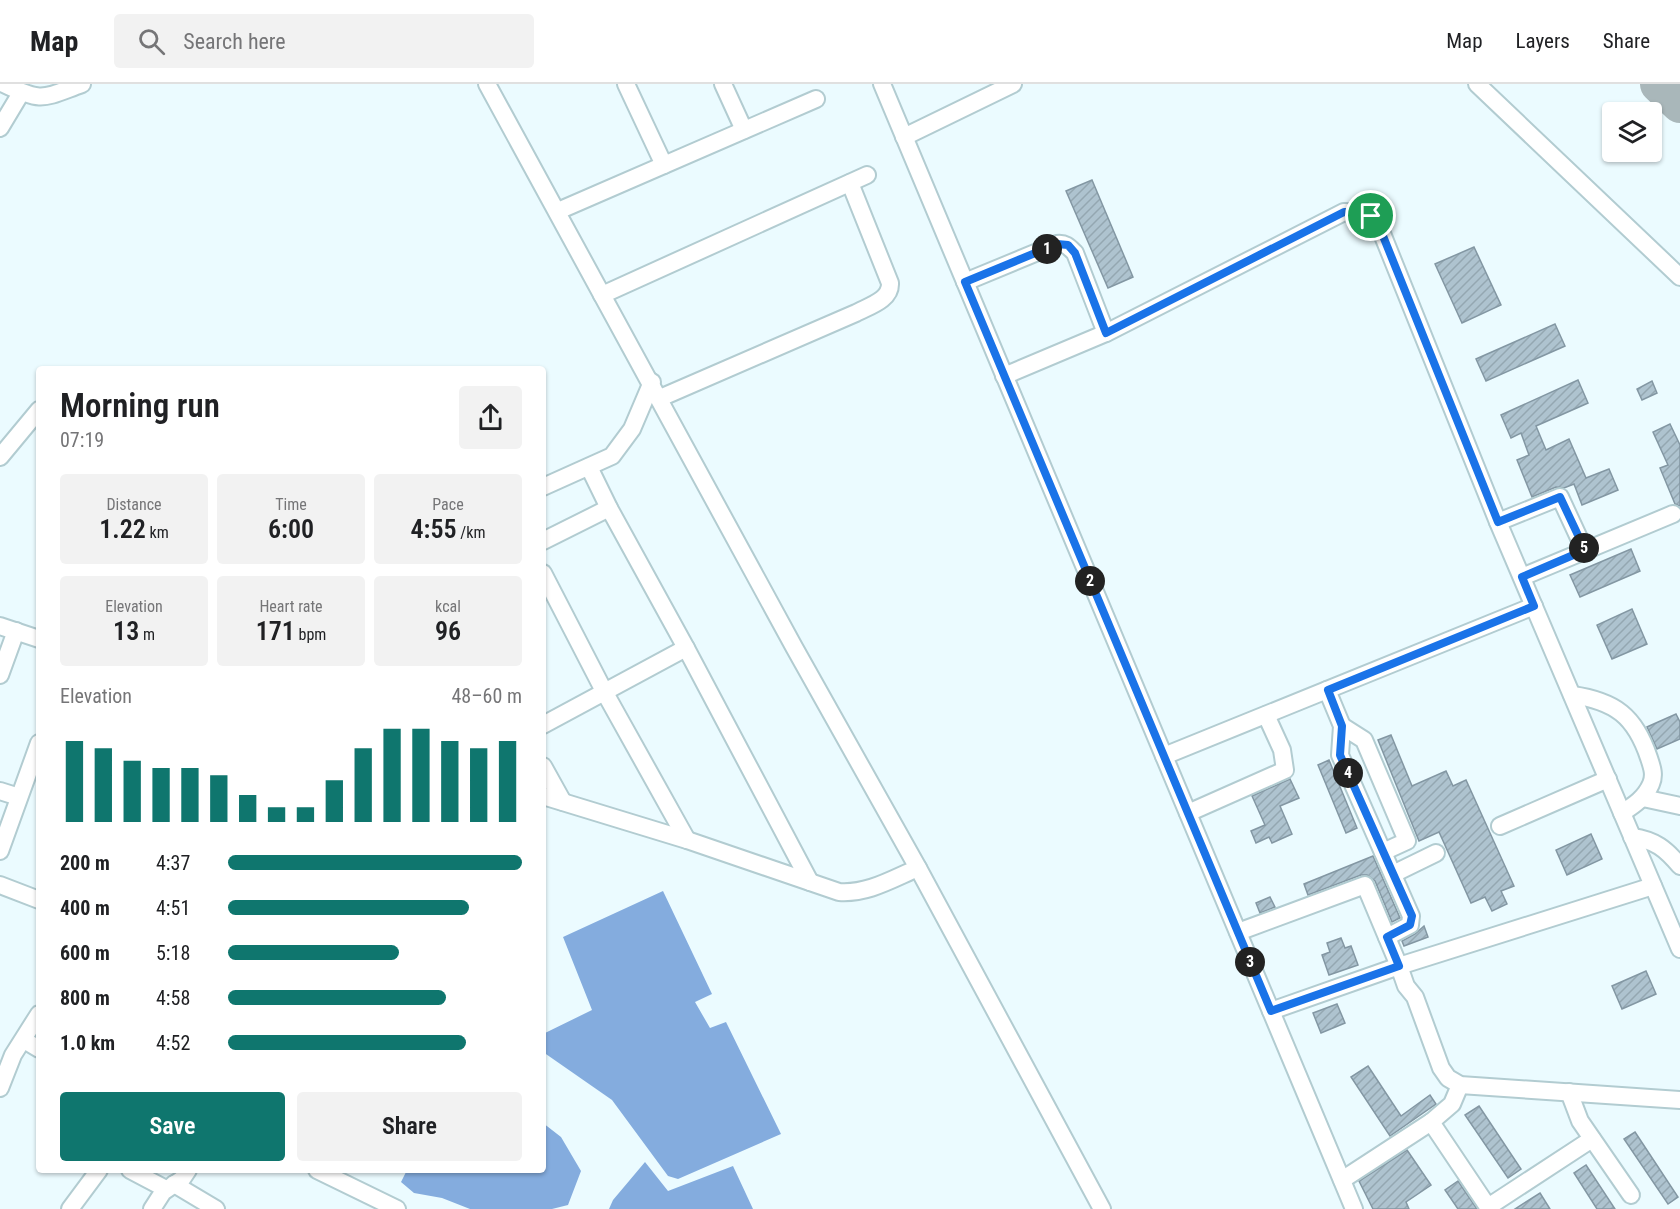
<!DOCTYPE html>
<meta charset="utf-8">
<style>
body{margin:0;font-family:"Roboto Condensed",sans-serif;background:#f2f2f2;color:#202124;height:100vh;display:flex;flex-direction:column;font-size:22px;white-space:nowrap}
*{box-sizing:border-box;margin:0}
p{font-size:20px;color:#757577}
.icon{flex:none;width:33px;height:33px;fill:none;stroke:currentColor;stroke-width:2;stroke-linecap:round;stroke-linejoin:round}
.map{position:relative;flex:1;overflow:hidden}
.sheet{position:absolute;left:36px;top:282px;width:510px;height:807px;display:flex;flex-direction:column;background:#fff;border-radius:6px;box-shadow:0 2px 4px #0004}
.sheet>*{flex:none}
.fabs{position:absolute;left:1602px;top:18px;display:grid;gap:12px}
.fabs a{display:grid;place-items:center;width:60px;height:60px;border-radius:6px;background:#fff;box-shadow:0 2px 4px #0004;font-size:30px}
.pin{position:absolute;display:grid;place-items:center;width:51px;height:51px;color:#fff;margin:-26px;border:3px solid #fff;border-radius:50%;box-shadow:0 2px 6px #0007}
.km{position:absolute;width:30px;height:30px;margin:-15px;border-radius:50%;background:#222;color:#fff;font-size:16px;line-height:30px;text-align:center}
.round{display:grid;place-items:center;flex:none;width:63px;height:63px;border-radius:6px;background:#f2f2f2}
.summary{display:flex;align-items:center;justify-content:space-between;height:102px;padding:0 24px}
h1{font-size:33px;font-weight:600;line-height:45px}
.stats{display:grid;grid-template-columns:repeat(3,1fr);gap:9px;height:102px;padding:6px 24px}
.stats div{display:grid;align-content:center;border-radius:6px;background:#f2f2f2;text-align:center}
.stats b{font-size:26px;font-weight:600}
.stats small{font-size:16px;font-weight:400}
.stats p{font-size:16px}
.chart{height:168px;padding:12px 24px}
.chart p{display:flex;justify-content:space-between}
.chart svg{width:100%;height:108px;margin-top:6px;stroke:#0f766e;stroke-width:6}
.action{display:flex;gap:12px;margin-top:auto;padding:12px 24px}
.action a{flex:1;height:69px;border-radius:6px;background:#0f766e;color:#fff;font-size:24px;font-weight:600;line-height:69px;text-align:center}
.action a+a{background:#f2f2f2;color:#202124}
ul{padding:0 24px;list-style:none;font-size:20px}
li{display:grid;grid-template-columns:96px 72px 1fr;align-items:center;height:45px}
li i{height:15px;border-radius:8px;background:#0f766e}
header{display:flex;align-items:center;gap:36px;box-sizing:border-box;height:84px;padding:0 30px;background:#fff;border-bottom:2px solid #e0e0e0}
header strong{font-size:28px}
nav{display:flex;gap:33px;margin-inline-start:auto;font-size:21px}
.search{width:420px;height:54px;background:#f2f2f2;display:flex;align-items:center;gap:15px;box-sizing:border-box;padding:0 21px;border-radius:6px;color:#757577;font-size:22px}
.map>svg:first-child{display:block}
</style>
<header>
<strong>Map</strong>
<div class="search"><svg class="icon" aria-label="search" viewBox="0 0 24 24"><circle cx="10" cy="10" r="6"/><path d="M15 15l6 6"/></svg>Search here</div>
<nav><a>Map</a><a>Layers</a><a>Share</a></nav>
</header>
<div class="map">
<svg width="1680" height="1125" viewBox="0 0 1680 1125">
<defs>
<pattern id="building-hatch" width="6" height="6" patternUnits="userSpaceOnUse" patternTransform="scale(1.5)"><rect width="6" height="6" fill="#aec3cf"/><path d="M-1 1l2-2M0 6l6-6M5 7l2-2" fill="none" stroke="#94a7b1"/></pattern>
</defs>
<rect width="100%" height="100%" fill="#ebfbff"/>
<g fill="#84acde">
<polygon points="663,807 712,910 695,918 710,944 726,938 781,1050 678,1095 668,1092 612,1016 543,968 543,950 592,926 563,853"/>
<polygon points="543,1039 561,1053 581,1087 568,1121 552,1125 470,1125 442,1114 414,1109 401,1098 407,1086 543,1086"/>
<polygon points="645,1078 668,1107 733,1082 753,1125 609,1125 613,1116"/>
</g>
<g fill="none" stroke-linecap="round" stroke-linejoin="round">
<polyline stroke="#a9b7ba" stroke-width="38" points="1659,0 1680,20"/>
</g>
<g fill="url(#building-hatch)" stroke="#8397a3" stroke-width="1.5">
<polygon points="1092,96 1133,193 1108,204 1066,107"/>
<polygon points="1474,163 1501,221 1462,239 1435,180"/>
<polygon points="1555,240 1565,262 1486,297 1476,275"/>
<polygon points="1578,296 1588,319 1536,342 1546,366 1569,355 1586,394 1609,385 1618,406 1582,421 1574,400 1564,404 1556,403 1532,413 1517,376 1529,371 1521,349 1511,354 1501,331"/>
<polygon points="1652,297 1657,309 1642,316 1637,305"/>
<polygon points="1670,340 1680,361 1680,422 1675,420 1660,384 1668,381 1653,348"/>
<polygon points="1631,465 1640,487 1580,513 1570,491"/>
<polygon points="1632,525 1647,560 1612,575 1597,541"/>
<polygon points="1676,630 1680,638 1680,655 1657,665 1647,643"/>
<polygon points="1391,651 1412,702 1446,687 1453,702 1466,696 1514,802 1501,807 1507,820 1492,827 1485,813 1471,819 1439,748 1419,757 1378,656"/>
<polygon points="1329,676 1357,744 1346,749 1318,681"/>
<polygon points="1290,695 1299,714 1280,722 1292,750 1272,759 1269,753 1256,759 1251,747 1265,741 1252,712"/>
<polygon points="1591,750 1602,775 1567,791 1556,766"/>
<polygon points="1373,772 1400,834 1392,838 1375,797 1367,791 1361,791 1308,811 1304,800"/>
<polygon points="1270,813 1275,823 1260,829 1256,819"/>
<polygon points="1424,842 1428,853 1404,862 1402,857 1415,850"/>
<polygon points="1341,854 1345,864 1351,862 1358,881 1329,891 1322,871 1330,868 1327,859"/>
<polygon points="1646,887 1656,910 1622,925 1612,902"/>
<polygon points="1337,920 1345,939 1321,949 1313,929"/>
<polygon points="1368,982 1401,1032 1430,1011 1436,1020 1390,1052 1351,993"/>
<polygon points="1479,1022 1521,1085 1508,1094 1465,1031"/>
<polygon points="1635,1048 1678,1113 1668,1120 1624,1055"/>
<polygon points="1407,1066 1431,1101 1406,1118 1409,1125 1373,1125 1359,1097"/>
<polygon points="1586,1081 1615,1125 1597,1125 1574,1089"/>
<polygon points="1458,1097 1477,1125 1458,1125 1445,1106"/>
<polygon points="1540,1109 1550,1125 1515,1125"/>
</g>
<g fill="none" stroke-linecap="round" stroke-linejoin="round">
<defs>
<g id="minor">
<path d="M4 0C43 19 43 14 82 0"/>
<polyline points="487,0 794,563 918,784 1102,1125"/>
<polyline points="626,0 664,81"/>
<polyline points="723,0 744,46"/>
<polyline points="882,0 1354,1125"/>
<polyline points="1477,0 1680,193"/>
<polyline points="0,44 21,9"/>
<polyline points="904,53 1013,0"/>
<polyline points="558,127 816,15"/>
<path d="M965 198 1057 160C1066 159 1069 163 1075 169L1106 249"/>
<polyline points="602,211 867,91"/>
<path d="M1004 292 1106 249 1344 128C1365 128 1369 130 1381 147L1498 438 1680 865"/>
<path d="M660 314 856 229C869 222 891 216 890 199L850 99"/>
<polyline points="0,373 39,326"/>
<polyline points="589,383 609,424 686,564 810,798"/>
<polyline points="543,403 612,372 632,345 652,298"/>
<polyline points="1498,438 1560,413 1585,467"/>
<polyline points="543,457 609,424"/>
<polyline points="543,489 605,609 687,756"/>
<polyline points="1522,493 1673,430"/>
<polyline points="0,542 39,555"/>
<polyline points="0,591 16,547"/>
<polyline points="1327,606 1342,642 1340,671 1411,832 1410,841 1387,853"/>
<path d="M1572 611C1615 617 1635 632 1649 674 1652 683 1655 691 1651 700 1645 714 1634 721 1622 729"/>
<polyline points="543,641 686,564"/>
<polyline points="1342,642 1364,656 1407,757 1383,768"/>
<polyline points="1164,672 1534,522"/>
<polyline points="543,682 563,718"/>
<polyline points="0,707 19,713"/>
<path d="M543 712 687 756 839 808C868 810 892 795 918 784"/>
<polyline points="1643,714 1680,722"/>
<polyline points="1188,729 1285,686 1282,666 1266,631"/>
<polyline points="1500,742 1608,695"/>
<path d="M1632 753C1655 756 1666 765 1680 782"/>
<polyline points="0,767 39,659"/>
<polyline points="1393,790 1436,769"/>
<polyline points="0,801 39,816"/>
<polyline points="1238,848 1365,801 1399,882 1406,902 1415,913 1441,984 1448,994 1460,1001 1680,1016"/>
<polyline points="1271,927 1399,882 1653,802"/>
<polyline points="24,956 39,965"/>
<polyline points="0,1004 13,971 39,930"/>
<polyline points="1569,1008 1580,1037 1631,1111"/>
<polyline points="1431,1038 1488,1123 1592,1055"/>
<polyline points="130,1086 166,1105"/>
<polyline points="317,1086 397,1125"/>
<polyline points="1342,1096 1431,1038 1452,1020 1460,1001"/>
<polyline points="174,1100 216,1125"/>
<polyline points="70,1125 99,1086"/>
<polyline points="152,1125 163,1108 182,1095 188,1086"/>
</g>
</defs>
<use href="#minor" stroke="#b2ccd1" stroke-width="20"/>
<use href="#minor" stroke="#fff" stroke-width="16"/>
</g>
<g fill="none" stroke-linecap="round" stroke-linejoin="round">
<defs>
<path id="route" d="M1344 128C1365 128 1369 130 1381 147L1498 438 1560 413 1585 466 1522 493 1534 522 1328 606 1342 642 1340 671 1412 832 1410 841 1387 853 1399 882 1271 927 965 198 1057 160 1068 161 1075 169 1106 249Z"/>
</defs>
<use href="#route" stroke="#fff" stroke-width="12"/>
<use href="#route" stroke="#1a73e8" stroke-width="8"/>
</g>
</svg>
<div class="fabs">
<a><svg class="icon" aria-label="layers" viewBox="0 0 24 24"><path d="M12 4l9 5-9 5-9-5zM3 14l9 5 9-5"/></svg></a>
</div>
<div class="pin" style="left:1371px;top:132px;background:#1e9e55"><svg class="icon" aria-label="arrive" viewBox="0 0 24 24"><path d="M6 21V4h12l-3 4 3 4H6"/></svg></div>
<b class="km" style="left:1047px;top:165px">1</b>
<b class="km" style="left:1090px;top:497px">2</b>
<b class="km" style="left:1250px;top:878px">3</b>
<b class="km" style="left:1348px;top:689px">4</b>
<b class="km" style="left:1584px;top:464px">5</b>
<section class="sheet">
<div class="summary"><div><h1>Morning run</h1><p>07:19</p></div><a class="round"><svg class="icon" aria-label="share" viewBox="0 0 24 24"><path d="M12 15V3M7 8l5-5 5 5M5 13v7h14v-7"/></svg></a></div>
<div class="stats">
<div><p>Distance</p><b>1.22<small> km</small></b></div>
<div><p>Time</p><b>6:00</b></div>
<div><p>Pace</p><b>4:55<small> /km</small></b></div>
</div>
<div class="stats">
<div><p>Elevation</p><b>13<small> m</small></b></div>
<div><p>Heart rate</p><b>171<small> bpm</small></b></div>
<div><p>kcal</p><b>96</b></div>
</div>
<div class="chart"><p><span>Elevation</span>48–60 m</p>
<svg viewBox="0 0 160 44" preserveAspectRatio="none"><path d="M5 44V11M15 44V14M25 44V19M35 44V22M45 44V22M55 44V25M65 44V33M75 44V38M85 44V38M95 44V27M105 44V14M115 44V6M125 44V6M135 44V11M145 44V14M155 44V11"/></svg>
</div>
<ul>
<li><b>200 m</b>4:37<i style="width:100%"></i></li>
<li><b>400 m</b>4:51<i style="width:82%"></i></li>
<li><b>600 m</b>5:18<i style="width:58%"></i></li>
<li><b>800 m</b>4:58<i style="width:74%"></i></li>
<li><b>1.0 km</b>4:52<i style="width:81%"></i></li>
</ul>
<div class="action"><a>Save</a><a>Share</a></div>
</section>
</div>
